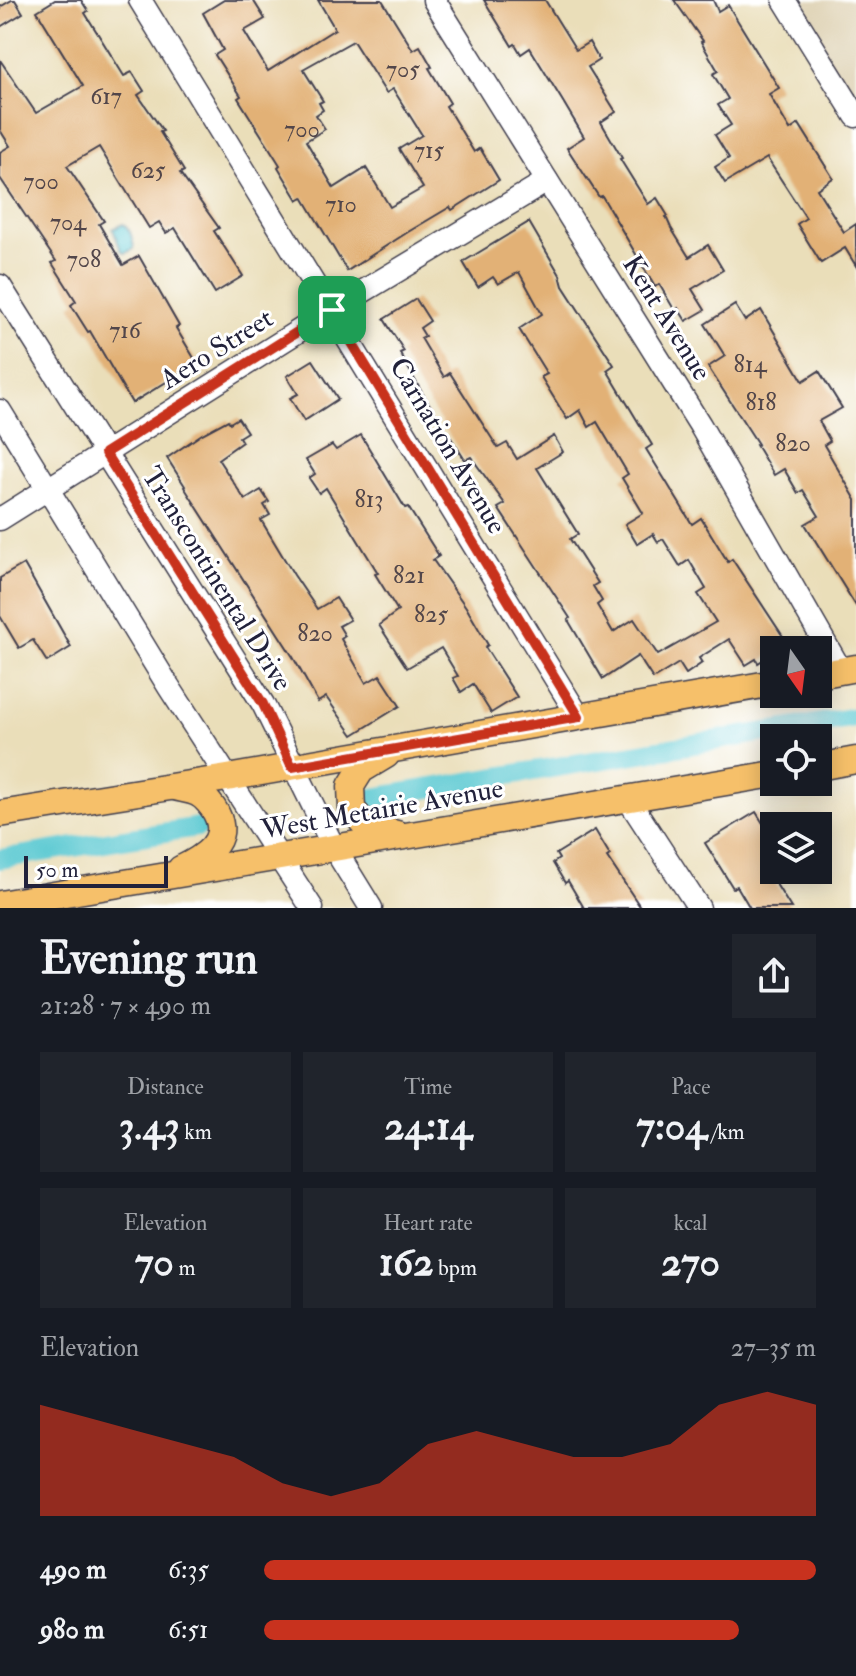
<!DOCTYPE html>
<meta charset="utf-8">
<style>
body{margin:0;font-family:"IM FELL Double Pica",serif;background:#20242c;color:#f1f3f6;height:100vh;display:flex;flex-direction:column;font-size:30px;white-space:nowrap}
*{box-sizing:border-box;margin:0}
p{font-size:26px;color:#9ea1a6}
.icon{flex:none;width:44px;height:44px;fill:none;stroke:currentColor;stroke-width:2;stroke-linecap:round;stroke-linejoin:round}
.map{position:relative;height:908px;overflow:hidden}
.panel{display:flex;flex-direction:column;background:#171b24;flex:1}
.panel>*{flex:none}
.needle{width:52px;rotate:166deg}
.tools{position:absolute;left:760px;top:636px;display:grid;gap:16px}
.tools a{display:grid;place-items:center;width:72px;height:72px;border-radius:0px;background:#171b24;box-shadow:0 4px 20px #0003;font-size:40px}
.scale{position:absolute;left:24px;bottom:20px;width:144px;box-sizing:border-box;padding-left:8px;border:4px solid #22223b;border-top:0;font-size:22px;line-height:28px;white-space:nowrap;color:#22223b;-webkit-text-stroke:6px #fff;paint-order:stroke}
.pin{position:absolute;display:grid;place-items:center;width:68px;height:68px;color:#fff;margin:-34px;border-radius:16px;box-shadow:0 4px 12px #0006}
.round{display:grid;place-items:center;flex:none;width:84px;height:84px;border-radius:0px;background:#20242c}
.headline{display:flex;align-items:center;justify-content:space-between;height:136px;padding:0 40px}
h1{font-size:44px;font-weight:800;line-height:60px}
.metrics{display:grid;grid-template-columns:repeat(3,1fr);gap:12px;height:136px;padding:8px 40px}
.metrics div{display:grid;align-content:center;border-radius:0px;background:#20242c;text-align:center}
.metrics b{font-size:40px;font-weight:800}
.metrics small{font-size:22px;font-weight:400}
.metrics p{font-size:22px}
.chart{height:224px;padding:16px 40px}
.chart p{display:flex;justify-content:space-between}
.chart svg{width:100%;height:144px;margin-top:8px;fill:#c8321e;opacity:.7}
ul{padding:0 40px;list-style:none;font-size:26px}
li{display:grid;grid-template-columns:128px 96px 1fr;align-items:center;height:60px}
li i{height:20px;border-radius:10px;background:#c8321e}
.map>svg:first-child{display:block}
</style>
<div class="map">
<svg width="856" height="908" viewBox="0 0 856 908">
<rect width="100%" height="100%" fill="#fff"/>
<filter id="ink" filterUnits="userSpaceOnUse"><feTurbulence type="fractalNoise" baseFrequency=".0125" numOctaves="2"/><feDisplacementMap in="SourceGraphic" scale="16" xChannelSelector="R" yChannelSelector="G"/><feConvolveMatrix kernelMatrix="1 2 1 2 8 2 1 2 1" color-interpolation-filters="sRGB"/></filter>
<filter id="wash" filterUnits="userSpaceOnUse"><feTurbulence type="fractalNoise" baseFrequency=".006" numOctaves="4" result="noise"/><feDisplacementMap in="SourceGraphic" scale="32" xChannelSelector="R" yChannelSelector="G"/><feGaussianBlur stdDeviation="1.8" result="paint"/><feColorMatrix in="noise" values="0 0 0 0 0 0 0 0 0 0 0 0 0 0 0 0 0 1.4 0 .05"/><feComposite in="paint" operator="in"/></filter>
<g filter="url(#wash)">
<rect width="100%" height="100%" fill="#eadeb9"/>
<polygon fill="#dfd3b5" points="779,0 856,0 856,127"/>
<path fill="#5cc9d2" stroke="#3f7686" stroke-width="2" d="M123 224C131 228 133 241 134 249L125 253 121 250 113 229Z"/>
<g fill="none" stroke-linecap="round" stroke-linejoin="round">
<g stroke="#5cc9d2" stroke-width="20">
<polyline points="372,798 856,717"/>
<polyline points="0,859 198,827"/>
</g>
</g>
<g id="blocks">
<g fill="#e2b176" fill-rule="evenodd">
<polygon points="12,0 15,0 23,13 0,27 0,7"/>
<polygon points="55,0 81,0 88,11 85,13 124,76 132,72 144,91 138,95 163,131 160,132 184,171 180,173 219,228 214,231 243,276 215,293 175,228 166,233 159,222 149,228 99,147 67,166 104,221 99,224 123,265 139,256 179,326 176,328 197,363 132,403 90,331 88,332 71,305 76,301 52,263 56,261 0,178 0,152 10,146 0,130 0,60 36,113 83,86 37,11"/>
<path d="M224 0H253L265 19 244 31 268 71 335 29 318 0H382L413 50 420 46 432 67 429 68 450 103 446 106 474 152 480 148 499 180 452 210 450 207 408 232 347 271 303 197 298 200 278 167 280 165 238 98 241 96 215 55 223 50 203 13ZM353 41 386 93 393 89 422 135 399 149 423 188 390 207 366 168 334 188 306 141 325 129 316 115 323 110 319 103 323 101 303 69Z"/>
<polygon points="484,0 545,0 576,50 589,42 599,60 588,67 616,112 601,122 622,158 620,159 648,204 657,198 668,216 666,217 671,228 689,257 708,245 723,270 692,289 705,310 686,321 678,308 675,311 659,284 655,287 602,196 599,197 567,148 584,137 562,100 530,48 521,54 515,44 512,46"/>
<polygon points="674,0 713,0 718,11 728,5 779,88 769,94 790,130 799,124 833,178 817,189 844,232 856,224 856,266 845,248 821,263 797,224 806,218 767,158 725,183 715,167 729,158 715,135 731,125 718,105 728,99 713,74 718,71 701,42 703,41"/>
<polygon points="529,222 560,275 563,286 614,365 607,370 652,445 646,449 667,483 692,524 701,518 728,562 732,559 792,650 774,650 774,653 758,663 756,659 746,665 729,639 699,658 702,663 686,674 679,663 653,679 638,656 603,679 568,620 570,618 498,508 505,504 471,457 465,460 421,391 400,353 404,351 384,319 416,299 430,321 420,328 425,336 421,338 444,377 450,373 498,448 507,443 517,459 554,436 563,452 537,468 578,534 570,539 598,583 593,586 602,601 597,605 613,632 634,619 658,655 716,622 698,594 706,589 689,560 680,566 663,539 658,542 653,534 637,544 625,524 643,513 622,478 628,474 597,422 589,427 580,410 567,419 541,377 547,374 519,329 542,314 519,272 498,284 493,277 478,287 463,262"/>
<polygon points="735,305 745,321 761,310 803,381 819,371 842,408 819,421 830,441 824,445 856,500 856,606 805,524 819,516 803,490 798,493 784,469 774,475 756,445 758,444 708,367 725,356 705,324"/>
<polygon points="313,360 338,399 304,421 290,398 298,394 287,376"/>
<polygon points="238,418 247,432 239,437 242,442 218,459 245,500 261,490 269,502 264,505 270,515 261,520 294,575 317,609 336,598 350,620 339,626 345,636 341,639 366,683 380,675 400,706 353,735 326,697 318,702 293,657 184,487 185,486 167,458 202,434 228,420 230,423"/>
<polygon points="361,435 405,508 408,507 439,556 433,560 466,607 488,645 485,647 517,697 491,713 473,684 461,692 453,678 458,676 441,648 407,668 379,625 398,611 375,574 378,573 326,488 319,493 309,478 315,474 306,460 332,445 336,450"/>
<polygon points="24,564 71,647 47,662 33,640 19,648 0,616 0,578"/>
<polygon points="756,812 774,841 774,863 766,868 791,908 750,908 737,886 733,888 705,843"/>
<polygon points="595,830 610,855 607,857 641,908 584,908 568,881 565,883 553,863 559,859 556,854"/>
</g>
</g>
</g>
<g filter="url(#ink)">
<use href="#blocks" fill-opacity="0" stroke="#403e4e" stroke-width="2"/>
<g fill="none" stroke-linecap="round" stroke-linejoin="round">
<defs>
<g id="minor">
<polyline points="140,0 579,717"/>
<polyline points="434,0 700,425 841,671"/>
<polyline points="784,0 856,116"/>
<polyline points="0,286 263,704 334,848 371,908"/>
<polyline points="0,411 169,687 312,908"/>
<polyline points="0,519 332,310 547,181"/>
<polyline points="628,799 699,908"/>
</g>
<g id="major">
<polyline points="818,675 856,668"/>
<polyline points="386,755 361,770 351,786 352,809 366,826 397,834"/>
<polyline points="818,767 856,760"/>
<path d="M175 787C182 789 193 790 199 794 205 797 213 807 216 813 231 842 203 858 181 869"/>
<polyline points="0,814 227,778 774,683"/>
<polyline points="0,904 774,774"/>
</g>
</defs>
<use href="#minor" stroke="#403e4e" stroke-width="25"/>
<use href="#major" stroke="#403e4e" stroke-width="29"/>
<use href="#minor" stroke="#fff" stroke-width="22"/>
<use href="#major" stroke="#f6c06b" stroke-width="26"/>
</g>
</g>
<g fill="none" stroke-linecap="round" stroke-linejoin="round" filter="url(#ink)">
<defs>
<polygon id="route" points="332,310 579,717 292,767 263,704 105,453"/>
</defs>
<use href="#route" stroke="#fff" stroke-width="16"/>
<use href="#route" stroke="#c8321e" stroke-width="10"/>
</g>
<g text-anchor="middle" stroke-width="6" stroke-linejoin="round" paint-order="stroke">
<g font-size="24" fill="#52464a">
<text x="403" y="77">705</text>
<text x="106" y="104">617</text>
<text x="302" y="137">700</text>
<text x="429" y="158">715</text>
<text x="148" y="178">625</text>
<text x="41" y="189">700</text>
<text x="341" y="212">710</text>
<text x="68" y="230">704</text>
<text x="84" y="267">708</text>
<text x="125" y="338">716</text>
<text x="750" y="372">814</text>
<text x="761" y="410">818</text>
<text x="793" y="451">820</text>
<text x="369" y="507">813</text>
<text x="409" y="583">821</text>
<text x="431" y="622">825</text>
<text x="315" y="641">820</text>
</g>
<g font-size="28" fill="#22223b" stroke="#fff">
<text transform="translate(668 317) rotate(58)" y="10">Kent Avenue</text>
<text transform="translate(216 348) rotate(-32)" y="10">Aero Street</text>
<text transform="translate(449 445) rotate(59)" y="10">Carnation Avenue</text>
<text transform="translate(218 578) rotate(58)" y="10">Transcontinental Drive</text>
<text transform="translate(382 808) rotate(-10)" y="10">West Metairie Avenue</text>
</g>
</g>
</svg>
<div class="tools">
<a><svg class="needle" viewBox="-14 -14 28 28"><path d="M0-13l5 13h-10z" fill="#e53935"/><path d="M0 13l5-13h-10z" fill="#9ea1a6"/></svg></a>
<a><svg class="icon" aria-label="locate" viewBox="0 0 24 24"><circle cx="12" cy="12" r="6"/><path d="M12 2v4M12 18v4M2 12h4M18 12h4"/></svg></a>
<a><svg class="icon" aria-label="layers" viewBox="0 0 24 24"><path d="M12 4l9 5-9 5-9-5zM3 14l9 5 9-5"/></svg></a>
</div>
<div class="scale">50 m</div>
<div class="pin" style="left:332px;top:310px;background:#1e9e55"><svg class="icon" aria-label="arrive" viewBox="0 0 24 24"><path d="M6 21V4h12l-3 4 3 4H6"/></svg></div>
</div>
<section class="panel">
<div class="headline"><div><h1>Evening run</h1><p>21:28 · 7 × 490 m</p></div><a class="round"><svg class="icon" aria-label="share" viewBox="0 0 24 24"><path d="M12 15V3M7 8l5-5 5 5M5 13v7h14v-7"/></svg></a></div>
<div class="metrics">
<div><p>Distance</p><b>3.43<small> km</small></b></div>
<div><p>Time</p><b>24:14</b></div>
<div><p>Pace</p><b>7:04<small> /km</small></b></div>
</div>
<div class="metrics">
<div><p>Elevation</p><b>70<small> m</small></b></div>
<div><p>Heart rate</p><b>162<small> bpm</small></b></div>
<div><p>kcal</p><b>270</b></div>
</div>
<div class="chart"><p><span>Elevation</span>27–35 m</p>
<svg viewBox="0 0 160 44" preserveAspectRatio="none"><path d="M0 44V10L10 14L20 18L30 22L40 26L50 34L60 38L70 34L80 22L90 18L100 22L110 26L120 26L130 22L140 10L150 6L160 10V44z"/></svg>
</div>
<ul>
<li><b>490 m</b>6:35<i style="width:100%"></i></li>
<li><b>980 m</b>6:51<i style="width:86%"></i></li>
</ul>
</section>
